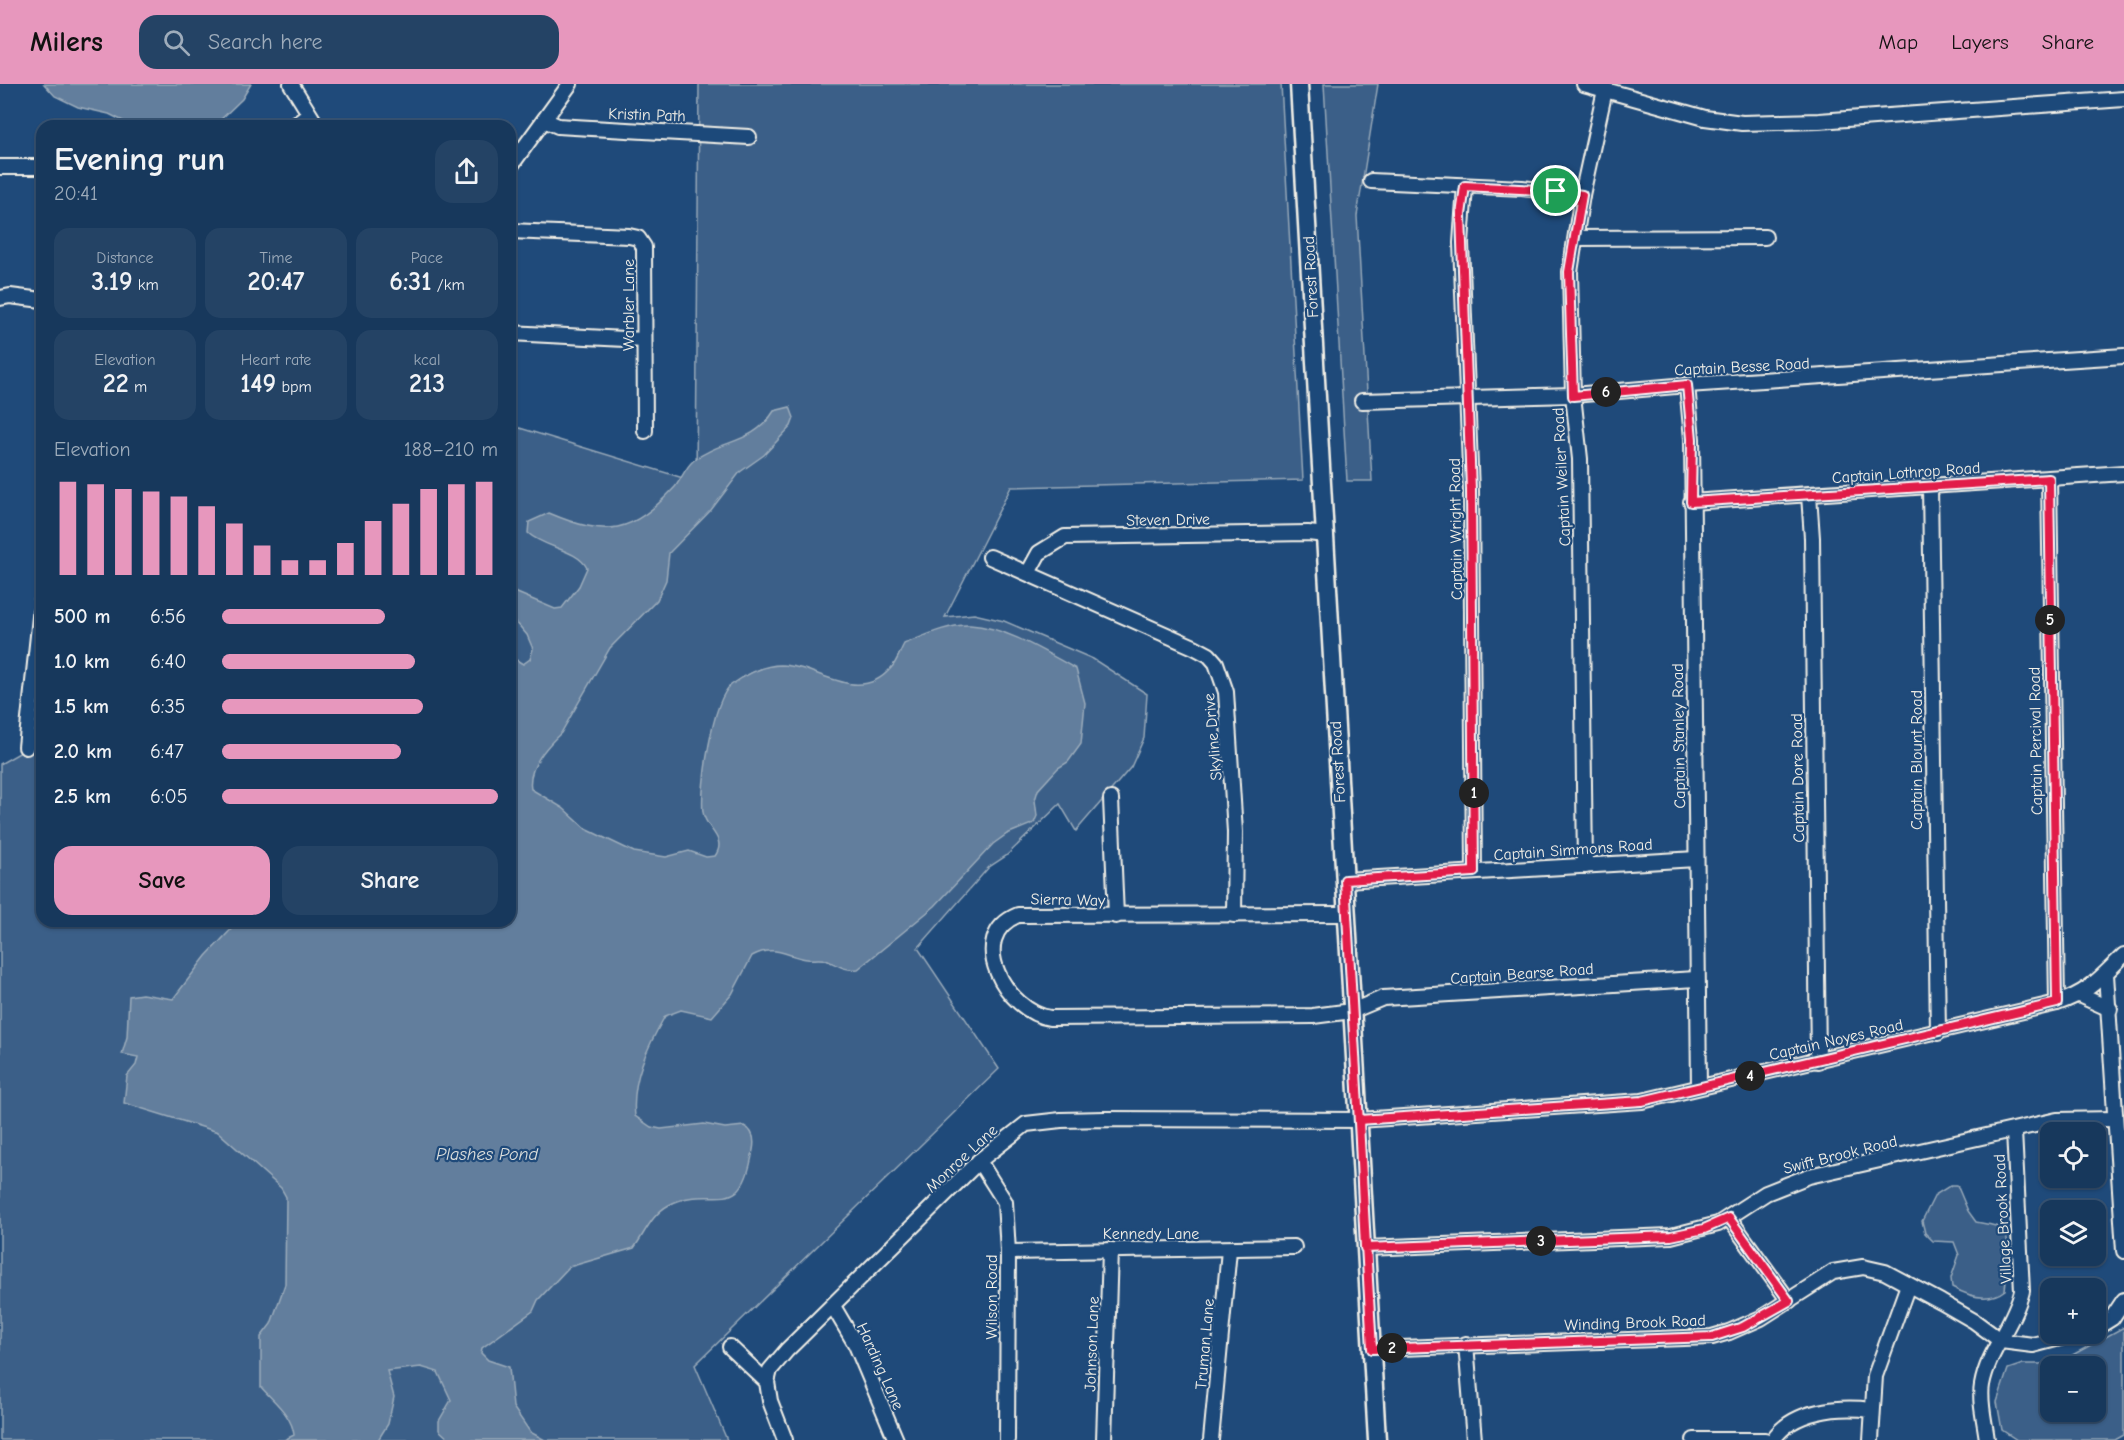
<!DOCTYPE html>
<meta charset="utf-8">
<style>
body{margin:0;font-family:"Comic Neue",sans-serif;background:#244365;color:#f1f3f6;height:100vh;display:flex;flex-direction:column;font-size:22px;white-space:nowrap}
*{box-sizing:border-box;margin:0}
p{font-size:20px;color:#9eacbb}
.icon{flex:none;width:33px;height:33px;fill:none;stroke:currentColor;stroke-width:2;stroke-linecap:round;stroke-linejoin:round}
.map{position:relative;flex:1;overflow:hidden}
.panel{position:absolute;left:36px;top:36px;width:480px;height:807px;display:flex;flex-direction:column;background:#17385c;border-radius:18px;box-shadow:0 2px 4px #0004,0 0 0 2px #365272}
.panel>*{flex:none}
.controls{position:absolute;left:2040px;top:1038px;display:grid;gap:12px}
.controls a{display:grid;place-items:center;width:66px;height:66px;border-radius:12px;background:#17385c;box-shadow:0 2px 4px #0004,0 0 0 2px #365272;font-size:30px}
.pin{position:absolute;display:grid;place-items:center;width:51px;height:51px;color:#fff;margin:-26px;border:3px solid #fff;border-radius:50%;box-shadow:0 2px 6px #0007}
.km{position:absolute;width:30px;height:30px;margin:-15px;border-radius:50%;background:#222;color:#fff;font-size:16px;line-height:30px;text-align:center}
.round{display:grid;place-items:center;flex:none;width:63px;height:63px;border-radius:18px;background:#244365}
.overview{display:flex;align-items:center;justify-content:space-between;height:102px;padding:0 18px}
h1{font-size:33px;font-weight:600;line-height:45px}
.stats{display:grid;grid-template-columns:repeat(3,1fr);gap:9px;height:102px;padding:6px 18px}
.stats div{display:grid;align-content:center;border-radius:15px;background:#244365;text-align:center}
.stats b{font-size:26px;font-weight:600}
.stats small{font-size:16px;font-weight:400}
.stats p{font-size:16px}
.chart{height:168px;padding:12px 18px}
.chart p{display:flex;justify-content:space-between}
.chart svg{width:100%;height:108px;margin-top:6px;stroke:#e797bd;stroke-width:6}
.button{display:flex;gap:12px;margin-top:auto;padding:12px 18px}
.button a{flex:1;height:69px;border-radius:18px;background:#e797bd;color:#111;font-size:24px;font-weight:600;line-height:69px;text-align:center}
.button a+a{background:#244365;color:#f1f3f6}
ul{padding:0 18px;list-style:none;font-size:20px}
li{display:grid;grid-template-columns:96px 72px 1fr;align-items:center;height:45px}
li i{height:15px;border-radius:8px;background:#e797bd}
header{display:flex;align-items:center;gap:36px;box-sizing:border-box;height:84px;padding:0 30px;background:#e797bd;color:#111}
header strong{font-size:28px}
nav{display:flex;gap:33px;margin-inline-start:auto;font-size:21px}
.search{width:420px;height:54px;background:#244365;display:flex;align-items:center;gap:15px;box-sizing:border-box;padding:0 21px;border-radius:18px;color:#9eacbb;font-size:22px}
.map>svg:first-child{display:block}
</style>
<header>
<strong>Milers</strong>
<div class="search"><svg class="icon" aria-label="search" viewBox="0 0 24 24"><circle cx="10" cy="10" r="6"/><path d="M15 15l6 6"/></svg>Search here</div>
<nav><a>Map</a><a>Layers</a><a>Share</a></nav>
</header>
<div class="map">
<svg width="2124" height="1356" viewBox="0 0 2124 1356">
<rect width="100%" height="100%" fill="#1f4a7a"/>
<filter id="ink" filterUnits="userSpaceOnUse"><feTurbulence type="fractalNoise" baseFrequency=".0167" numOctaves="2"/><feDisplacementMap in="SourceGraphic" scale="12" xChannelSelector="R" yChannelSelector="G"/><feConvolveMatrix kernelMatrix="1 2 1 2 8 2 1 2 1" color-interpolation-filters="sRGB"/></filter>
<g filter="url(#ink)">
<g fill="#3a5f88" stroke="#97a8b8" stroke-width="1.5" fill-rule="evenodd">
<polygon points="699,0 1281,0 1303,396 1011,403 945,533 974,530 1004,537 1093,575 1147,610 1144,654 1131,683 1076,747 1060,720 1006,772 989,783 918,864 999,985 695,1281 727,1356 0,1356 0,680 42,656 42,837 510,837 510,341 696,398"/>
<polygon points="1324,0 1378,0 1357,132 1372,397 1347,397"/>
<path d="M1951 1101H1957L1968 1127 1976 1138C1985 1140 1998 1140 2004 1148 2012 1157 2006 1194 2005 1206 1989 1219 1968 1212 1952 1203L1951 1194 1959 1171 1954 1158 1933 1157 1925 1149 1922 1137 1935 1111Z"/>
<path d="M2124 1243V1351L2115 1356H2017L2002 1346 1997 1318 2008 1285 2023 1280H2056ZM2050 1282H2096V1328H2050Z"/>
</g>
<g fill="#627e9d" stroke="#9cacbb" stroke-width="1.5">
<polygon points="44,0 251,0 242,15 214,42 133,42 109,30 78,23 55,12"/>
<path d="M790 323 794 334 791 342 764 371 740 388 711 426 669 469 666 496 657 516 610 564 561 649C547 662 527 684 531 705L563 724 586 745 634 768 666 773 689 767 706 773 715 772C728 754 705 745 703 728 700 704 712 617 731 601 745 591 764 581 781 581 820 582 858 622 891 584 897 578 900 567 904 560 924 552 948 540 970 541 1006 543 1045 568 1076 585L1085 619 1081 660 1068 678 1058 684 1038 706 1035 716 1037 732 1034 739 1007 750 993 760 935 822 858 885C845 887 837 881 826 876 820 874 813 876 807 875 786 872 774 860 752 872L732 910 712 933 681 926 665 932C648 962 631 996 635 1032L651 1043 661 1045 704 1040 725 1044 744 1042C754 1047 755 1056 753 1066 741 1141 713 1097 669 1121 652 1130 645 1149 634 1164L569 1183 538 1216 533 1227 482 1264 481 1269 488 1276 509 1283 513 1323 530 1348 545 1356H450L439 1346V1337L451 1316 438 1288 421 1283 387 1287 394 1313 388 1340 378 1356H284L294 1351C292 1331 274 1318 261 1303V1253L271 1240 285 1200 286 1113 281 1104 218 1048 124 1019 127 992 136 981 138 973 122 970 127 953 129 912 142 910 173 915 206 872 239 837H510V572L523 580 530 575 533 565 527 551 510 531V506L555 525 562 524 579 502 587 484C577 465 544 464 528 449L529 438 549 429C608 454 631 450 675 403 681 395 686 383 693 377 721 355 753 361 774 327Z"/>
</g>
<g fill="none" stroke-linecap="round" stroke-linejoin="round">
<defs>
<g id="minor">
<polyline points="291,0 317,42"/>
<polyline points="1584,0 1705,34 1742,39 1819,37 2124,15"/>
<polyline points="544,36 558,42 574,43 749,53"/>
<polyline points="294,42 309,31"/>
<polyline points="0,83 42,83"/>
<polyline points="510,83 570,0"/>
<polyline points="1371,97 1522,104 1582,111"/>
<polyline points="1465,102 1461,159 1471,407 1474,788"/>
<polyline points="510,147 629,152 638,154 644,163 645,347"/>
<polyline points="1576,154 1765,153"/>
<polyline points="0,214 10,212 42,216"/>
<polyline points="510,249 644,256"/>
<polyline points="1687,301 1692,355 1699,1003"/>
<polyline points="1362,317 1573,311 1687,301 2124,272"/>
<polyline points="2049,395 2057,919"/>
<polyline points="1930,403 1938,949"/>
<polyline points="1809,411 1812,454 1818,977"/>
<polyline points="1691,418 2124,389"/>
<polyline points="990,473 1194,563 1209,571 1216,579 1226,608 1235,748 1234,831"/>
<polyline points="1028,489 1039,469 1065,453 1308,449 1325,451"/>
<polyline points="26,663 42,514"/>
<polyline points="1111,715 1116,832"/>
<polyline points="1585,782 1580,375 1573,311 1570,188 1582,111 1605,6"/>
<polyline points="1345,796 1696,775"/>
<path d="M1346 830 1018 831C964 853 1007 928 1050 934L1313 932 1352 927 1383 914 1696 895"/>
<polyline points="2106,890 2124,1167"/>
<polyline points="2079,911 2110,925"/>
<polyline points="979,1077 1005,1118 1008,1168 1007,1356"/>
<polyline points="1729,1134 1789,1217"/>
<polyline points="1365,1164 1671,1152 1718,1140 1766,1109 1809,1092 2057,1036 2115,1035"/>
<polyline points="1008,1168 1294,1163"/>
<polyline points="833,1222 856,1261 896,1356"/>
<polyline points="2096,1244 2112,1234 2124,1216"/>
<polyline points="1466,1260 1474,1356"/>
<polyline points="730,1263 767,1298 770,1317 785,1356"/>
<polyline points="1372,1265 1712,1253 1729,1248 1761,1234 1833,1188 1863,1183 1885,1188 1941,1218 1974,1237 2001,1257 2033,1261 2075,1250"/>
<path d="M767 1298 770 1286 787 1266 979 1077 1026 1040 1061 1036 1105 1035 1359 1036 1642 1017 2057 919C2090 908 2100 894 2124 871"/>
<polyline points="1104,1356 1110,1166"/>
<polyline points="1211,1356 1229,1166"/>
<polyline points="1694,1356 1765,1356"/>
<path d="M1773 1356C1792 1326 1839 1322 1871 1326"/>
<polyline points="1871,1356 1875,1292 1908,1201"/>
<path d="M1987 1356C1985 1338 1979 1318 1982 1301 1988 1267 2014 1240 2022 1207L2014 1047"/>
</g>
<polyline id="major" points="1299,0 1377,1356"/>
</defs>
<use href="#minor" stroke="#f4f1e8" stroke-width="18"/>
<use href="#major" stroke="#f4f1e8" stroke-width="21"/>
<use href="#minor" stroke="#1f4a7a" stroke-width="14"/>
<use href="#major" stroke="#1f4a7a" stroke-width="16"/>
</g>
</g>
<g fill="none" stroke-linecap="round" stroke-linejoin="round" filter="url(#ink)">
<defs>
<polyline id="route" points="1556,107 1465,102 1461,131 1471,406 1474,788 1345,796 1372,1265 1712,1253 1743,1243 1789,1217 1729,1134 1704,1145 1671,1152 1365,1164 1359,1036 1642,1017 2057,919 2049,395 1691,418 1692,355 1687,301 1573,312 1569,188 1582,111 1556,107"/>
</defs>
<use href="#route" stroke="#fff" stroke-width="12"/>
<use href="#route" stroke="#e11d48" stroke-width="8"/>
</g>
<g text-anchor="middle" stroke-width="4.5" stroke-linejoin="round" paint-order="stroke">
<g font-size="16" fill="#f4f1e8" stroke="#1f4a7a">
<text transform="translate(647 30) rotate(2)" y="6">Kristin Path</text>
<text transform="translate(1310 193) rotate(-93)" y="6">Forest Road</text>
<text transform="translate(628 221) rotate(-90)" y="6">Warbler Lane</text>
<text transform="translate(1742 282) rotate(-3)" y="6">Captain Besse Road</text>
<text transform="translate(1906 388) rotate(-4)" y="6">Captain Lothrop Road</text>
<text transform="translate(1561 393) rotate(-93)" y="6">Captain Weiler Road</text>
<text transform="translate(1168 435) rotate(-1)" y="6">Steven Drive</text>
<text transform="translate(1455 445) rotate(-91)" y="6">Captain Wright Road</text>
<text transform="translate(1678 652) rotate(-91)" y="6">Captain Stanley Road</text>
<text transform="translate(1212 653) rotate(-95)" y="6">Skyline Drive</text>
<text transform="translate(2035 657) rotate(-91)" y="6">Captain Percival Road</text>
<text transform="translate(1916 676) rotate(-90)" y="6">Captain Blount Road</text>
<text transform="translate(1337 678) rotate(-93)" y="6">Forest Road</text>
<text transform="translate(1797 694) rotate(-91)" y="6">Captain Dore Road</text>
<text transform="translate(1573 765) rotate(-4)" y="6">Captain Simmons Road</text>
<text transform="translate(1068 815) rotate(1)" y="6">Sierra Way</text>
<text transform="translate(1522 889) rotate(-4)" y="6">Captain Bearse Road</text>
<text transform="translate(1836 955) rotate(-13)" y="6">Captain Noyes Road</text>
<text transform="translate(1840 1070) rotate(-14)" y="6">Swift Brook Road</text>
<text transform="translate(961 1074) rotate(-43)" y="6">Monroe Lane</text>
<text transform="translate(2002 1135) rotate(-93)" y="6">Village Brook Road</text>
<text x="1151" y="1155">Kennedy Lane</text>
<text transform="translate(991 1213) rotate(-90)" y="6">Wilson Road</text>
<text transform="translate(1635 1238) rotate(-2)" y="6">Winding Brook Road</text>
<text transform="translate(1091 1260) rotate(-88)" y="6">Johnson Lane</text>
<text transform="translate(1204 1260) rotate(-85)" y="6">Truman Lane</text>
<text transform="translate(881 1282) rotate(66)" y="6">Harding Lane</text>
</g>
<g font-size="18" font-style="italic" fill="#dee0dd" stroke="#1f4a7a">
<text x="487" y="1076">Plashes Pond</text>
</g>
</g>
</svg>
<div class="controls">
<a><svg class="icon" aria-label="locate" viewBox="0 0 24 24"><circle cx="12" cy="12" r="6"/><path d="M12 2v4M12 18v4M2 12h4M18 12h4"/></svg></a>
<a><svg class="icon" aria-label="layers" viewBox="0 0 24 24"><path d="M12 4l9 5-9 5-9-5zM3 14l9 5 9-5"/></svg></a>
<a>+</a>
<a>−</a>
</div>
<div class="pin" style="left:1556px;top:107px;background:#1e9e55"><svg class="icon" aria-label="arrive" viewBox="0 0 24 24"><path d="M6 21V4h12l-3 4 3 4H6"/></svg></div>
<b class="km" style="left:1474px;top:709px">1</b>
<b class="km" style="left:1392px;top:1264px">2</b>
<b class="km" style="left:1541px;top:1157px">3</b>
<b class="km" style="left:1750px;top:992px">4</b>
<b class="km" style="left:2050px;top:536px">5</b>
<b class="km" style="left:1606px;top:308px">6</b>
<section class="panel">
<div class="overview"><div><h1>Evening run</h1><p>20:41</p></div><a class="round"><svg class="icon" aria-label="share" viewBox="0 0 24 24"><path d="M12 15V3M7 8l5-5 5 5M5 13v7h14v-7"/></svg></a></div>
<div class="stats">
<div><p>Distance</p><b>3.19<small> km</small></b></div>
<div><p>Time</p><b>20:47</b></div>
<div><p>Pace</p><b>6:31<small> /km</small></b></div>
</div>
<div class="stats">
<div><p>Elevation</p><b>22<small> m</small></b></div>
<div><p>Heart rate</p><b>149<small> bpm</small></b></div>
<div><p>kcal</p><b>213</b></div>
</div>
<div class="chart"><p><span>Elevation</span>188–210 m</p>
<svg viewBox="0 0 160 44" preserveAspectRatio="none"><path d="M5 44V6M15 44V7M25 44V9M35 44V10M45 44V12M55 44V16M65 44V23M75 44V32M85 44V38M95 44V38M105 44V31M115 44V22M125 44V15M135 44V9M145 44V7M155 44V6"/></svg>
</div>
<ul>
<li><b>500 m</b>6:56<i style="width:59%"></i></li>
<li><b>1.0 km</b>6:40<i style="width:70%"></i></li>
<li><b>1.5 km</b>6:35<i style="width:73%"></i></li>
<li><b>2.0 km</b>6:47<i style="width:65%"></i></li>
<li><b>2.5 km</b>6:05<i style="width:100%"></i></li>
</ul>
<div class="button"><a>Save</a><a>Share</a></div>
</section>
</div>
